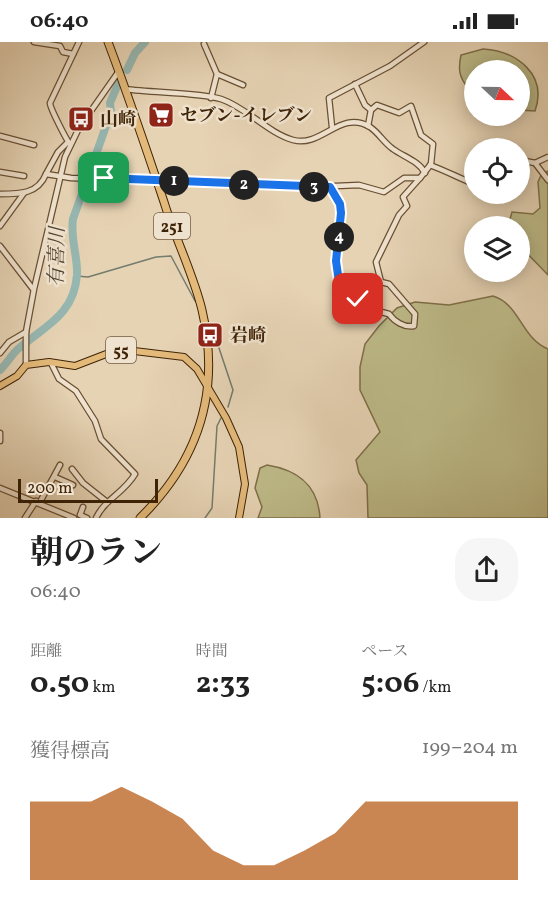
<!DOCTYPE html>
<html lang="ja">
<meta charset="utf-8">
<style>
body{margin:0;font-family:Vollkorn,"Noto Serif JP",serif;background:#f6f6f6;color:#222;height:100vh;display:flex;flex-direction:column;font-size:22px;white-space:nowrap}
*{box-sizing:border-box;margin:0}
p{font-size:20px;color:#767676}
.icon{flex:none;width:33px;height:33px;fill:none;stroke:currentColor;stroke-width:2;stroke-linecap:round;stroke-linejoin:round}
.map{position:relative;height:476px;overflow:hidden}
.side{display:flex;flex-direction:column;background:#fff;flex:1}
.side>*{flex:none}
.needle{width:39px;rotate:112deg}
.tools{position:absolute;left:464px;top:18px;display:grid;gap:12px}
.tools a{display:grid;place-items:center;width:66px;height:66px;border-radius:50%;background:#fff;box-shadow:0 3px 15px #0003;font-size:30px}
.scale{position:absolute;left:18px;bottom:15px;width:140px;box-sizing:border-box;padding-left:6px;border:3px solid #3f2307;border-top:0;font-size:16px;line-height:21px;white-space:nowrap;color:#3f2307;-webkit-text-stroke:4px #efe2ce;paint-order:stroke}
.pin{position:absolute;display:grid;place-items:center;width:51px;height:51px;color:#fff;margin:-26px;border-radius:12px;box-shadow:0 3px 9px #0006}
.km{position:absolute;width:30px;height:30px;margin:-15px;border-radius:50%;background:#222;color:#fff;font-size:16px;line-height:30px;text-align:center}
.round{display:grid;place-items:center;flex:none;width:63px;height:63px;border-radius:24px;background:#f6f6f6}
.overview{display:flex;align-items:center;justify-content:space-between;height:102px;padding:0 30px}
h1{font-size:33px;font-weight:700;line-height:45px}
.metrics{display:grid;grid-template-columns:repeat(3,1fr);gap:9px;height:102px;padding:6px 30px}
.metrics div{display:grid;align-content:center}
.metrics b{font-size:30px;font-weight:700}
.metrics small{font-size:16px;font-weight:400}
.metrics p{font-size:16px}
.chart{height:168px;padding:12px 30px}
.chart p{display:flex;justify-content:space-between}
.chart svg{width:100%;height:108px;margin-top:6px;fill:#b45309;opacity:.7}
.status{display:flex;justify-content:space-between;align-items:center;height:42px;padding:0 30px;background:#fff;direction:ltr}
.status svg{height:16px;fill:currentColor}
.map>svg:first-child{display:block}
</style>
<div class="status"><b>06:40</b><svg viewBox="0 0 49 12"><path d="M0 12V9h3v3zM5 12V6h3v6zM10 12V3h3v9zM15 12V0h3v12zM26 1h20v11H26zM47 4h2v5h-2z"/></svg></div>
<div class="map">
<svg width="548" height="476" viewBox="0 0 548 476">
<rect width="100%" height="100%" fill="#e6d3b4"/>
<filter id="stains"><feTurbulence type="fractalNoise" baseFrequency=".00333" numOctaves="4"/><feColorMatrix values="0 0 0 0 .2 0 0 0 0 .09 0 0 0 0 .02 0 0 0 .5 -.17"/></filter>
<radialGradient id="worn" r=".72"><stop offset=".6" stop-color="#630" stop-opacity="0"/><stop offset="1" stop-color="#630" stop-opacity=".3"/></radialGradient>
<g fill="#bdba88" stroke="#7e6e48" stroke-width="1.5">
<path d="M483 7C516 9 548 32 535 69L519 68V28H474V46H468C459 35 458 27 461 13Z"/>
<polygon points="548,129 548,233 519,203 519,184 508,184 512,170 533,172 540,166 538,140 542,131"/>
<path d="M493 254C520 262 521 296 548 307V476H368L367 443 359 431 356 418 380 390 360 348V325L365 302 379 284 397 266 415 260 449 263Z"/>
<path d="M267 423C298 428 318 443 320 476H258L262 465 255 446 260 426Z"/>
</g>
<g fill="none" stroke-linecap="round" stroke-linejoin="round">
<g stroke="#737c6d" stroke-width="1.5">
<polyline points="77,234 88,235 156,215 171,214 195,259"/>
<polyline points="215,294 233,348 228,365"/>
<polyline points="205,476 212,466 217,384 221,376"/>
</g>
<g stroke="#96b7b1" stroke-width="8">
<polyline points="127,28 135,11 145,0"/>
<path d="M0 328C7 322 11 313 18 307 45 284 74 273 77 233 78 214 70 197 73 177L111 70 110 61 118 42"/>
</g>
<defs>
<g id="minor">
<polyline points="34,0 60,4 63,10 73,12"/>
<polyline points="204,2 217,32"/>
<polyline points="355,42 365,63 371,68 368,84"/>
<path d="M125 47C152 51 198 50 221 57 247 66 268 91 293 98 322 106 340 67 370 85 379 91 384 101 393 107 404 115 419 119 425 131"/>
<polyline points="211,56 217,32 243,43"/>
<polyline points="332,85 329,56 390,24 424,0"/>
<polyline points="0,94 34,103"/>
<path d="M70 102C67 99 50 66 50 61L79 0"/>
<polyline points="519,114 525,119 535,121 548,138"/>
<polyline points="535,121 548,115"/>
<path d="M430 123C446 129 459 136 474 142"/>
<polyline points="0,130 24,134"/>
<polyline points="46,132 58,110 67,101"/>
<path d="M330 145 340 162 341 170 336 219 339 240 362 265 389 272C394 279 404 286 414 284L415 272 389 242 381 240 376 220 399 173 407 164 403 155 420 136"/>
<path d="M0 152C20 152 38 152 46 132L71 136 313 145 359 143 384 150 404 136H420L431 122 433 102 421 93 411 64 399 71 377 63 371 68"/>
<polyline points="0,184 24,151"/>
<polyline points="0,204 33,247"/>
<polyline points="0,311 9,300 26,290"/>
<path d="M51 321 59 337 76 349 95 379 101 397 135 432C124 451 105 457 96 476"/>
<polyline points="26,323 26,290 34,247 65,115 79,86 119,29"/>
<polyline points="0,391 0,399"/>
<polyline points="72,427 83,441 107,460"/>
<polyline points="55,435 73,443"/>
<polyline points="0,446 74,476"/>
<polyline points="40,460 60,423"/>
<polyline points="83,465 80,473 87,476"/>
<polyline points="25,476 36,459"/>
</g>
<polyline id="major" points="0,344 17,334 26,323 49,320 75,324 114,309 126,308 184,315 197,327 226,376 239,405 245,442 239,476"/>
<path id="highway" d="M108 0C128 53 146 106 164 160 175 196 193 231 202 268 221 349 199 418 140 476"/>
</defs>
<use href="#minor" stroke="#694f32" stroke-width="7"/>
<use href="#major" stroke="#3f2307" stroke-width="8"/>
<use href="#highway" stroke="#3f2307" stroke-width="9"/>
<use href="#minor" stroke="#efe2ce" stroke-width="4.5"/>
<use href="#major" stroke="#e3ba7a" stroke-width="6"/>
<use href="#highway" stroke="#e3ba7a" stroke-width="7"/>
</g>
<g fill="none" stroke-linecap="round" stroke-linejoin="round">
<defs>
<polyline id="route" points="104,136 330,145 340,162 341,171 336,219 339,240 358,257"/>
</defs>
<use href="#route" stroke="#fff" stroke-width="12"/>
<use href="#route" stroke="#1a73e8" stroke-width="8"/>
</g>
<defs>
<symbol id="supermarket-square" viewBox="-11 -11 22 22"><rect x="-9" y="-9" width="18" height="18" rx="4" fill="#8f2418" stroke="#efe2ce"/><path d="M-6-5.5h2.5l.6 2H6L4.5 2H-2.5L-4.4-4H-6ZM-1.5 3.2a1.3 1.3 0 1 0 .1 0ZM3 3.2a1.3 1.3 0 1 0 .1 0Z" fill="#fff"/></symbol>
<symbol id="bus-square" viewBox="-11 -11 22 22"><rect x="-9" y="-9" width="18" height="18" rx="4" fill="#8f2418" stroke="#efe2ce"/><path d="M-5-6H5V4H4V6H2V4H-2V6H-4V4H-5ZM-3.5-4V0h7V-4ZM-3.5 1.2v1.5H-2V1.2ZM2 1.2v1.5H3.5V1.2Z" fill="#fff"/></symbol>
</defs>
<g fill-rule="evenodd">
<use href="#supermarket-square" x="146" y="58" width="30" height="30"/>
<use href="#bus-square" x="66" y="62" width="30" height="30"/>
<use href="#bus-square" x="195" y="278" width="30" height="30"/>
</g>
<g text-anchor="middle" stroke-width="5" stroke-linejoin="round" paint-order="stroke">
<g fill="#efe2ce" stroke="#745c43" stroke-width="1.5">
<rect x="154" y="171" width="36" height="26" rx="4.5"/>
<rect x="106" y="295" width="30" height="26" rx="4.5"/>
</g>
<g font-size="16" font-weight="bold" fill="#3f2307">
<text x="172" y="190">251</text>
<text x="121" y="314">55</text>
</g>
<g font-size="18" font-weight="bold" fill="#3f2307" stroke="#efe2ce" text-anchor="start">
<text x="180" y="79">セブン-イレブン</text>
<text x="100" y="83">山崎</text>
<text x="230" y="299">岩崎</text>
</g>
<g font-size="20" font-style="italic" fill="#554832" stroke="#efe2ce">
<text transform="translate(56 215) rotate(-89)" y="7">有喜川</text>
</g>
</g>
<rect width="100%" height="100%" filter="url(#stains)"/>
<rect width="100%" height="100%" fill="url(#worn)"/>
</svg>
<div class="tools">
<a><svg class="needle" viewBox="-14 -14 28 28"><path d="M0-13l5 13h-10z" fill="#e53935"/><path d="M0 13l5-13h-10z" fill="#767676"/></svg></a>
<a><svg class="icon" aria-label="locate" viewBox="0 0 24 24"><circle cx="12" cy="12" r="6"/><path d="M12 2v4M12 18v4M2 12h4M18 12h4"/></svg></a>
<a><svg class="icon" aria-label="layers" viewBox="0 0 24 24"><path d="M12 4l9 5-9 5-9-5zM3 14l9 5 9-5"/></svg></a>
</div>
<div class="scale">200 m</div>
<div class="pin" style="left:104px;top:136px;background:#1e9e55"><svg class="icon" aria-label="arrive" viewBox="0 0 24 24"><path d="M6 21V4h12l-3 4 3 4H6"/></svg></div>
<div class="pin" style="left:358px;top:257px;background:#d93025"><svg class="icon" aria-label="check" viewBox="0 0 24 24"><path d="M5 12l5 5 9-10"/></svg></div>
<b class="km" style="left:174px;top:139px">1</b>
<b class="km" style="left:244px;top:143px">2</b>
<b class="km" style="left:314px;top:145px">3</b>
<b class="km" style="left:339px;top:195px">4</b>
</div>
<section class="side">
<div class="overview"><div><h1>朝のラン</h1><p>06:40</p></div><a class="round"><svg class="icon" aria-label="share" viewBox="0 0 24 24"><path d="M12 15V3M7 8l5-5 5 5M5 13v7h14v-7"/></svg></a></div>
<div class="metrics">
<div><p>距離</p><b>0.50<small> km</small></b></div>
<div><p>時間</p><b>2:33</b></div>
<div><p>ペース</p><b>5:06<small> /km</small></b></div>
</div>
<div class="chart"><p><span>獲得標高</span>199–204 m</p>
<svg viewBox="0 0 160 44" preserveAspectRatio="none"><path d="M0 44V12L10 12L20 12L30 6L40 12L50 19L60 32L70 38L80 38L90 32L100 25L110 12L120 12L130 12L140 12L150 12L160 12V44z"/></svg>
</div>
</section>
